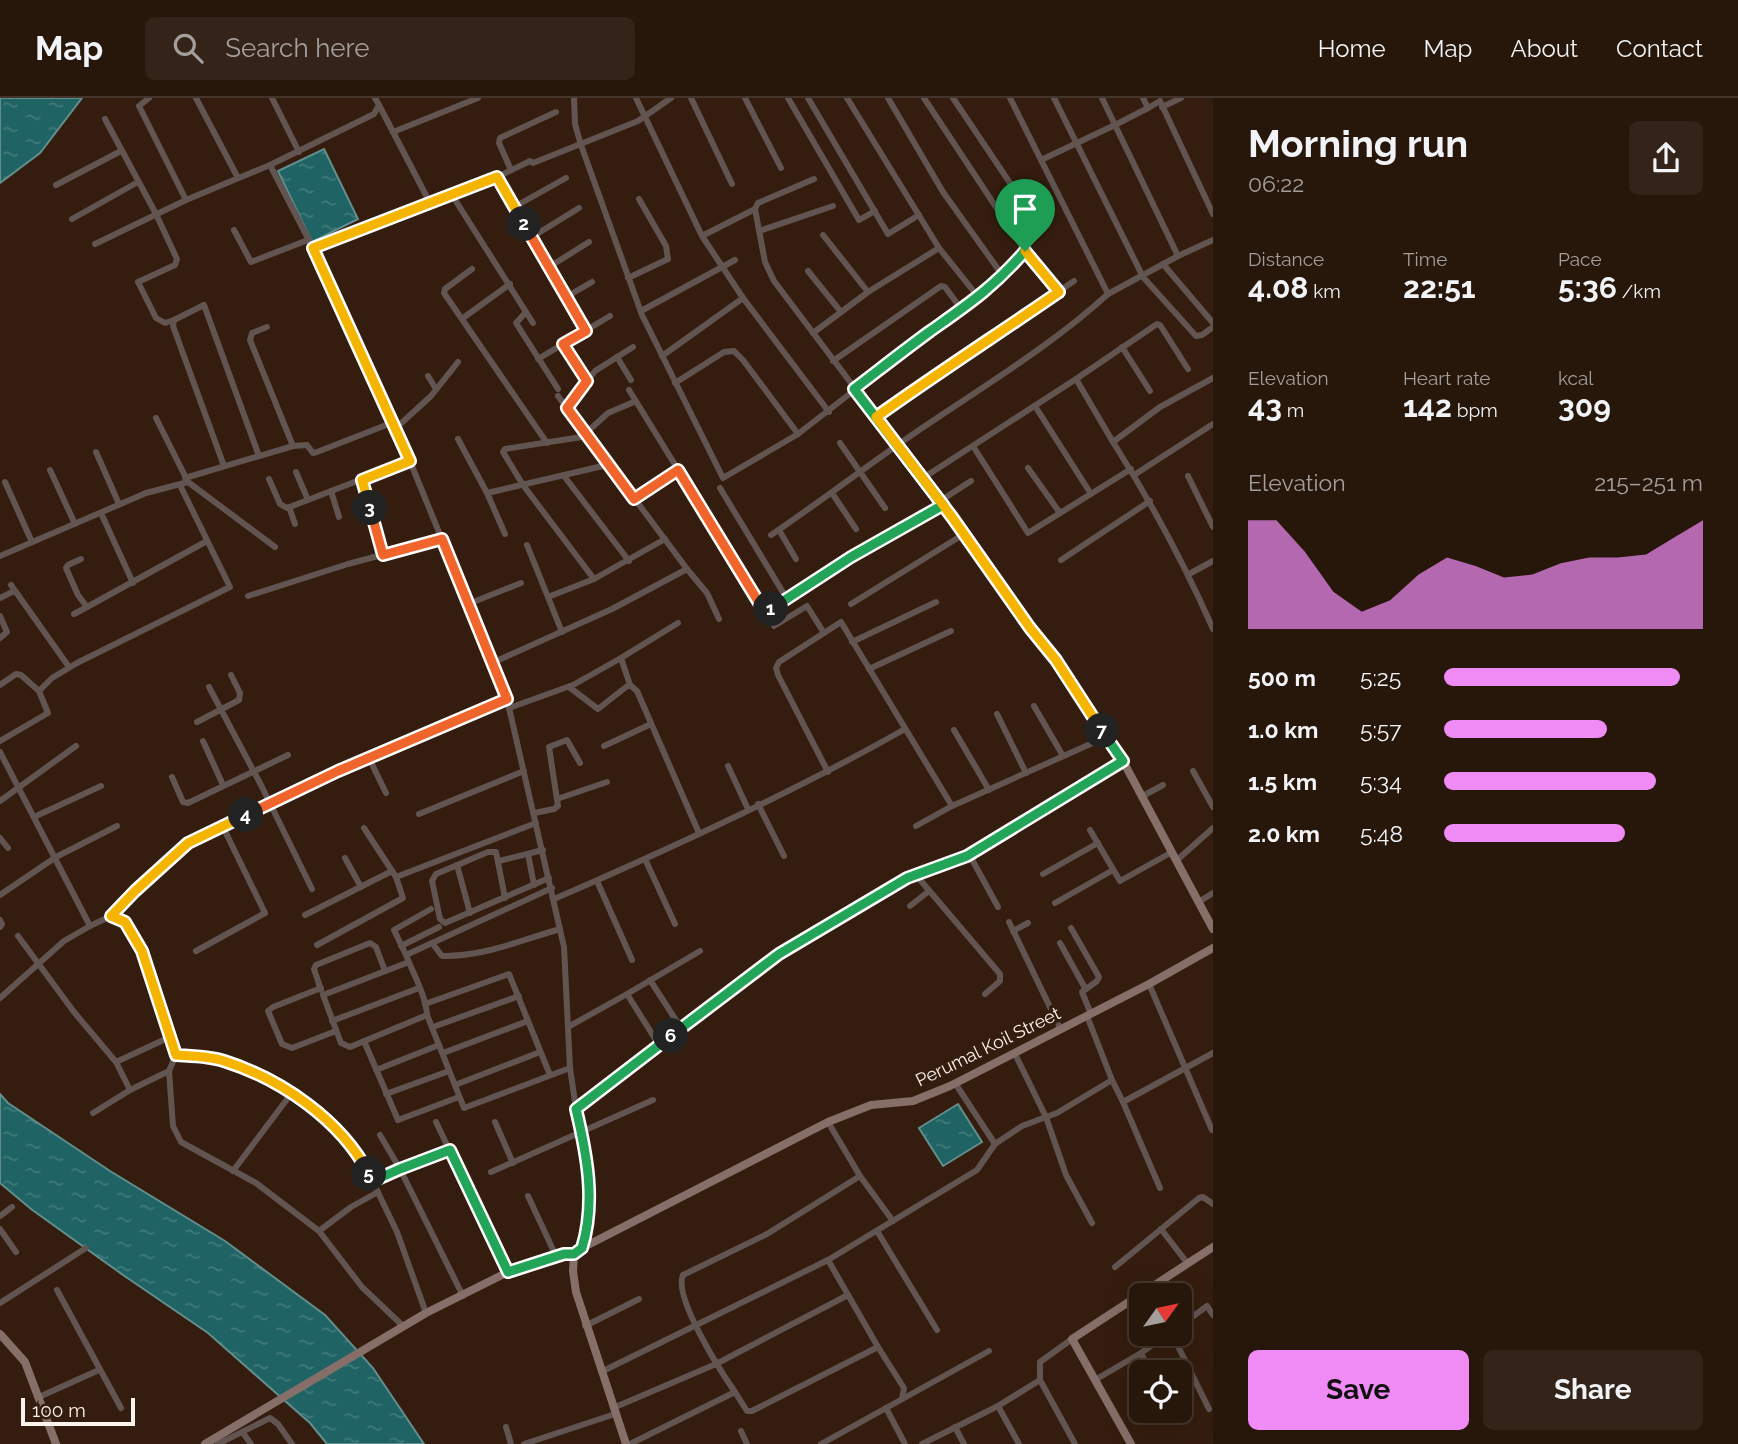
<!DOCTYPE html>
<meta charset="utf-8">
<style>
body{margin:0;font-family:Raleway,sans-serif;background:#332318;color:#f1f3f6;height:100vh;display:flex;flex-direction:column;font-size:26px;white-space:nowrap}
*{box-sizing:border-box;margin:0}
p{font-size:23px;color:#a49f9c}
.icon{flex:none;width:38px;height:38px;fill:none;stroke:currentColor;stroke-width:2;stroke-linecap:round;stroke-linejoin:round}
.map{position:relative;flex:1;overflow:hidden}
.sheet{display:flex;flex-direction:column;background:#27160a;width:525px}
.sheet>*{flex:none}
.needle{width:46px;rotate:57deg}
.fabs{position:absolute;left:1129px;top:1185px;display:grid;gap:14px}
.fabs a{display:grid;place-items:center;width:63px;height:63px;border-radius:10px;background:#27160a;box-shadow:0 7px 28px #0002,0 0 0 2px #43352b;font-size:35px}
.scale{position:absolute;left:21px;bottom:18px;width:114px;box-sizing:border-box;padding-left:7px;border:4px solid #fdf3ed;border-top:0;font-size:19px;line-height:24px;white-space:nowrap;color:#fdf3ed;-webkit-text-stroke:5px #341d0e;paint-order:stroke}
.pin{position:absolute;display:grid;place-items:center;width:60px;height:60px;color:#fff;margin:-72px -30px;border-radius:50% 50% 50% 0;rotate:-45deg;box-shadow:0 0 7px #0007}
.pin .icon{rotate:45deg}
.km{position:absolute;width:35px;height:35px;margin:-18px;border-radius:50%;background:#222;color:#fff;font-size:19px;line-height:35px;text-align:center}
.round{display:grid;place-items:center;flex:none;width:74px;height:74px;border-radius:10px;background:#332318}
.summary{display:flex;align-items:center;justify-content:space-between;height:119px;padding:0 35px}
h1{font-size:38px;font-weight:700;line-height:52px}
.figures{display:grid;grid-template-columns:repeat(3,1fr);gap:10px;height:119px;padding:7px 35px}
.figures div{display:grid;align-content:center}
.figures b{font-size:30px;font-weight:700}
.figures small{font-size:19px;font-weight:400}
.figures p{font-size:19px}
.chart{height:196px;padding:14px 35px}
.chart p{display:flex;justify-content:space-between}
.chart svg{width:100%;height:126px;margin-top:7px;fill:#f08bf6;opacity:.7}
.cta{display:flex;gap:14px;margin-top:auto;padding:14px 35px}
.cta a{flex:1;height:80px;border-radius:10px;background:#f08bf6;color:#111;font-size:28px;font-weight:700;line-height:80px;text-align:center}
.cta a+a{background:#332318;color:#f1f3f6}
ul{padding:0 35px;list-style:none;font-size:23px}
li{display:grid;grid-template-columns:112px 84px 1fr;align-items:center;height:52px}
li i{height:18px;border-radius:9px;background:#f08bf6}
header{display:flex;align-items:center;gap:42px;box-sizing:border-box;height:98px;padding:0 35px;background:#27160a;border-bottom:2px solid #43352b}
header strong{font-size:33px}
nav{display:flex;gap:38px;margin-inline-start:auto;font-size:24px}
.search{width:490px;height:63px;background:#332318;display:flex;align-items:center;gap:18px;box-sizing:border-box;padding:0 24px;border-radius:10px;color:#a49f9c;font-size:26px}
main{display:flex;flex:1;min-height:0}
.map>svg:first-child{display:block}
</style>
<header>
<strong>Map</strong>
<div class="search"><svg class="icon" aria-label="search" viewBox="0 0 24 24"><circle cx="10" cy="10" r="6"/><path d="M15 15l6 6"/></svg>Search here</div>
<nav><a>Home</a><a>Map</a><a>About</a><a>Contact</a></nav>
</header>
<main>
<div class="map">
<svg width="1213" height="1346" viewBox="0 0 1213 1346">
<defs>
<pattern id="water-ripples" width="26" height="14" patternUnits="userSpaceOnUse" patternTransform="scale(1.75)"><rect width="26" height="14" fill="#206364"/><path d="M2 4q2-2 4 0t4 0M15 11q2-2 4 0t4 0" fill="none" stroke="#417a7a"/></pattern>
</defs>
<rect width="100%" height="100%" fill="#341d0e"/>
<g fill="url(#water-ripples)" stroke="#628e8d" stroke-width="2">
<polygon points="0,0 82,0 40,55 0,85"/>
<polygon points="324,51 358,121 312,144 278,73"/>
<polygon points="0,996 8,1005 110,1073 225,1143 325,1217 373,1270 424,1346 327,1346 310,1325 208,1235 123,1177 31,1111 0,1085"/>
<polygon points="958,1006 982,1044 943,1068 919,1030"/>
</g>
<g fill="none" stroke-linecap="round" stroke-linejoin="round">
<g stroke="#625450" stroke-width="6">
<polyline points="149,0 139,8 186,102"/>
<polyline points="196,0 238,80"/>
<polyline points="272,0 299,54"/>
<polyline points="375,0 379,7 374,16 270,67 313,150 394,324 507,601 564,849 570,970 576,1011"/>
<polyline points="574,0 575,26 581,47 642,217 723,380 798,336 928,235 979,200 1003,178 1041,131 953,0"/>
<polyline points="636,0 702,138 743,200"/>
<polyline points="691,0 732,86"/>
<polyline points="745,0 781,70"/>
<polyline points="788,0 859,122 875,113"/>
<polyline points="808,0 888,136 919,117"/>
<polyline points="847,0 939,150 979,200"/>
<polyline points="888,0 943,94 1003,178"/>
<polyline points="924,0 1025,153 1059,194"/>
<polyline points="1010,0 1108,196 1178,158 1115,27 1041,62"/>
<polyline points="1054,0 1143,179 1196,238 1202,237 1213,229"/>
<polyline points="1102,0 1115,27 1148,10"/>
<polyline points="1143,0 1148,10 1160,3 1213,116"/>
<polyline points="379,7 430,105"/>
<polyline points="1162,9 1181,0"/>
<polyline points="105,21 156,116 177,161 175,167 138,184 156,220 165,225 174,222"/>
<polyline points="393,34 478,0"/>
<polyline points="511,72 499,45 500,40 556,14"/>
<polyline points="497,79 586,232"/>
<polyline points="56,87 121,53"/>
<polyline points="452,97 533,225"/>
<polyline points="514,109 566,80"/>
<polyline points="755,111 765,164 774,183 952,419 1030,530 1056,562 1123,663"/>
<polyline points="72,121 138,84"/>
<polyline points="234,132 251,164 308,142"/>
<polyline points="759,133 833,108"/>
<polyline points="702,138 755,111 758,105 814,81"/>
<polyline points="532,139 579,110"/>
<polyline points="95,146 186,102 270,67"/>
<polyline points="313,150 491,82 530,63 533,65 638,23 671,0"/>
<polyline points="1178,158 1213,142"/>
<polyline points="1163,166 1213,225"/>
<polyline points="549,169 589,144"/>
<polyline points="472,171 445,191 444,195 547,345"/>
<polyline points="808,173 841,214"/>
<polyline points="628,180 668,161 666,148 639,101"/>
<polyline points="868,194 939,150"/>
<polyline points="566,199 592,184"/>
<polyline points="641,213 735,162"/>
<polyline points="526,214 516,225 558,291"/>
<polyline points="463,220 510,186"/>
<polyline points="267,229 252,235 250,242 293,348"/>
<polyline points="813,235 868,194 823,137"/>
<polyline points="563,246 588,283"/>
<polyline points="1122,249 1150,293"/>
<polyline points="662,258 743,200 829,314"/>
<polyline points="617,259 631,282"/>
<polyline points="538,261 610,218"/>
<polyline points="833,263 941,188 945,189 962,212"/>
<polyline points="428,278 436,291"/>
<path d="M1213 280 1160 309 1113 344C1151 404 1184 465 1213 531"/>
<polyline points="1076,281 1157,226 1160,227 1188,271"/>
<polyline points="675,285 724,254 734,253 743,262 798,336"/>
<polyline points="629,292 765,513 851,459 943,407"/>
<polyline points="1035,308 1091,396"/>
<polyline points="567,310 595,273 633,249"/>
<polyline points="876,319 1074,183"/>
<polyline points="396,330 431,298 458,264"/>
<polyline points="586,335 608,315 636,303"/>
<polyline points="588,338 505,351 503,354 523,387 594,481"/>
<polyline points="458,341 487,395 607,367"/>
<polyline points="840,345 885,410"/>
<polyline points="973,348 1028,435 1131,371"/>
<polyline points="96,354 119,406"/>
<polyline points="224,368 173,228 174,222 204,207 259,358"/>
<polyline points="1028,370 1060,415"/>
<polyline points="50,372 75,426"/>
<polyline points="296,374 308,402"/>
<polyline points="1134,377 1213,326"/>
<polyline points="564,378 629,463"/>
<polyline points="1188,378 1213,429"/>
<polyline points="185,380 293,348 307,347 313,355 317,354 394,324"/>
<polyline points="923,380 1076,281 1113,344"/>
<polyline points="269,381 280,406 287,410 409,363"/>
<polyline points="362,382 383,457"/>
<polyline points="5,384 32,444"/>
<polyline points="188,384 275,449"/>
<polyline points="720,390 787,501"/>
<polyline points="331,393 339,419"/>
<polyline points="487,395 505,436"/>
<polyline points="832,395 856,431"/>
<polyline points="634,401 678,372"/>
<polyline points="940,403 971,383"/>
<polyline points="289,409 295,426"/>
<polyline points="101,415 133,485"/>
<polyline points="779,432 796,461"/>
<path d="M771 437C823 402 873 363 925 328 987 286 1052 247 1108 196"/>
<polyline points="527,447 562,534"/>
<polyline points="0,458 146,395 188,384 156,320"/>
<polyline points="81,461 68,467 66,470 78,497 87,509 207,443"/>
<polyline points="1061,462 1150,403"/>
<polyline points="687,471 707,495 719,521"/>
<polyline points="1189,476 1213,463"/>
<polyline points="11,487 69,569"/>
<polyline points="248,498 348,466 442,441"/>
<polyline points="548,499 594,481 665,441"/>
<polyline points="0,500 14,493"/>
<polyline points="468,506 521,485"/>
<polyline points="851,506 964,436"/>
<polyline points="74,516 87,509"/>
<polyline points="0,518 7,534 0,540"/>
<polyline points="774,528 807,508 824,535"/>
<polyline points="852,544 936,504"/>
<polyline points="621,560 678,525"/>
<polyline points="492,565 612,511 687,471 558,298"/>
<polyline points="869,571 951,533"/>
<polyline points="0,587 16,576 21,577 39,593"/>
<polyline points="209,589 261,687 312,791"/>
<polyline points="569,589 598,611 626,589 630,587 637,593 699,735"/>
<polyline points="1034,608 1063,658"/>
<polyline points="509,610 573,587 621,560 630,587"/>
<polyline points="997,616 1026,675"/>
<polyline points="197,624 239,602 240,595 231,577"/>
<polyline points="954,632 989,692"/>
<polyline points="0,643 48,615 39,593 52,580 77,565 230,489 180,387"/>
<polyline points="203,643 223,687"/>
<polyline points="604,648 651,626"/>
<polyline points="0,654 90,828 111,818 135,793 188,745 339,673 507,601"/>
<polyline points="369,660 386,695"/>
<polyline points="728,668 748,711"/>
<polyline points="1193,673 1213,709"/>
<polyline points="828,674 778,577 776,570 779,564 841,524 952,708 1106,639"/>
<polyline points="172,679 183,704 188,705 288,657"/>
<polyline points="1141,699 1163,687"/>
<polyline points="557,701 607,684"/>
<polyline points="0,703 76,648"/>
<polyline points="758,706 784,758"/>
<polyline points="534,715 554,711 558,708 549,649 567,642 580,665"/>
<polyline points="419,716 524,673"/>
<polyline points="34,719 101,688"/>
<polyline points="916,728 952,708"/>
<polyline points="1090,732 1120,783 1172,754"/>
<polyline points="0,740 8,750"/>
<polyline points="528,756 534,787"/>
<polyline points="969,756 998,809"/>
<polyline points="345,760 361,789"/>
<polyline points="645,761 675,826"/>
<polyline points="499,763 543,752"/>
<polyline points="1176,763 1213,730"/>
<polyline points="457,767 470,815"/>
<polyline points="1043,776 1098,745"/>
<polyline points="916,777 1000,876 1000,883 985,896"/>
<polyline points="396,779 536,725"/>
<polyline points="597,783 632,862"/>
<polyline points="0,797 56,759 117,728"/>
<polyline points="505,800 496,754 488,754 436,776 432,783 440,821 445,825 549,780"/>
<path d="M554 801C672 750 794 694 905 631"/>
<polyline points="1200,803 1213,795"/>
<polyline points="1055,805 1113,772"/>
<polyline points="910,808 929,793"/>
<polyline points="305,817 392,773"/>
<polyline points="111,818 126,824 142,853 176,957 221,961 265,978 332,1024 361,1060 373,1084 397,1134 426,1215"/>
<polyline points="0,822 2,826 0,829"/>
<polyline points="1009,824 1061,932"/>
<polyline points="1071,830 1099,879 1097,883 1082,894 1091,916"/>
<polyline points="1013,833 1028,825"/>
<polyline points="18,838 74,914 116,964 130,992"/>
<path d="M432 845 442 858C482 859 522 842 560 831"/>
<polyline points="1060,845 1085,890"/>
<polyline points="317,847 403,800 396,779 364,730"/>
<polyline points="401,848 439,829"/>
<polyline points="196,853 265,815 223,729"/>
<polyline points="406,857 394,832 431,811"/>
<path d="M409 864 323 897 341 945 350 949 427 917C426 898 413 875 406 857L552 790"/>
<polyline points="650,882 681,930"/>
<polyline points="1149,886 1212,1032"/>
<polyline points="321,890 273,909 268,913 282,946 292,950 336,933"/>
<polyline points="321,892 314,871 316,867 370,845 376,849 385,873"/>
<polyline points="0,900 64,843 90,828"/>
<polyline points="425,906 509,876 550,977"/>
<polyline points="427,917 464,1010 570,970"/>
<polyline points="1087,918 1112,982 1057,1015 1046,1019 1066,1077 1092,1125"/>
<polyline points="332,923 419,890"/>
<polyline points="433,929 519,898"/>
<polyline points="568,929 627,896"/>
<polyline points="364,943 398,1022 459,999"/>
<polyline points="659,947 627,896 700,853"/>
<polyline points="443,955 528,923"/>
<polyline points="176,957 169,973 173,1028 181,1044 256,1085 319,1133 362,1189 403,1228"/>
<polyline points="116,964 170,939"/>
<polyline points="376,972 439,947"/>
<polyline points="1112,982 1123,1004"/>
<polyline points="455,987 540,954"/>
<polyline points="386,996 449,973"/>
<polyline points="93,1015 130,992 169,973"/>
<polyline points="436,1024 508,1174"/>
<polyline points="495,1024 513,1065"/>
<polyline points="828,1024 860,1078 893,1123"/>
<polyline points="995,1046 1022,1028 1046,1019 1015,956"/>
<polyline points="450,1052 400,1071 463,1198"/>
<polyline points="233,1073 291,996"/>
<polyline points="491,1074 653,1002"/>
<polyline points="373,1084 400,1071 380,1037"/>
<polyline points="1160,1090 1123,1004 1213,955"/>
<polyline points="528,1098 556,1158"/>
<polyline points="0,1118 12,1109"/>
<polyline points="0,1131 16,1154"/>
<polyline points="1161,1131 1188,1166"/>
<polyline points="319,1133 351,1109 378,1094"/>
<polyline points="877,1133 937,1232"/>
<polyline points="828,1162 977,1072 995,1046 955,985"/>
<polyline points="1115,1169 1199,1100 1203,1099 1213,1106"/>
<polyline points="57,1192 121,1310"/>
<polyline points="0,1205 86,1150"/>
<polyline points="585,1228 639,1201"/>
<polyline points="1180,1228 1207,1208 1213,1217"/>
<polyline points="1172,1236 1209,1311"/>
<polyline points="1141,1255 1150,1274"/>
<polyline points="601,1274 828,1162 878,1249 904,1290 902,1301"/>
<polyline points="1040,1282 1075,1346"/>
<polyline points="1095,1282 1141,1255 1168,1236"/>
<path d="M735 1294C721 1274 673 1199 683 1177L767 1136 860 1078"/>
<polyline points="39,1299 99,1272"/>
<polyline points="998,1308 1019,1346"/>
<polyline points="613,1310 716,1266 848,1197"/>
<polyline points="886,1310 905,1346"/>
<polyline points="1169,1312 1175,1324"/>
<polyline points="506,1329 511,1346"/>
<polyline points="955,1329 964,1346"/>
<polyline points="741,1333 747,1346"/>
<polyline points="243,1335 251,1346"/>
<polyline points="218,1346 270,1320 278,1326 292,1346"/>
<polyline points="524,1346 615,1316"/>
<polyline points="630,1346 735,1294 747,1313 752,1313 878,1249"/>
<polyline points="821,1346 989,1253"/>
<polyline points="922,1346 998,1308 1040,1282 1040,1264 1072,1241"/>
</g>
<g stroke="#856f68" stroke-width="8">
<polyline points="582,1150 828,1024 871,1007 913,1003 950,988 1149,886 1213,850"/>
<polyline points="0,1236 25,1264 56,1346"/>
<polyline points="205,1346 426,1215 508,1174 564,1156 574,1156"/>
<path d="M626 1346 576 1194 573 1173 574 1156 582 1150C595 1104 587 1057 576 1011L779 856 907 780 967 758 1123 663 1213 831"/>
<polyline points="1131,1346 1072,1241 1213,1149"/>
</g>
</g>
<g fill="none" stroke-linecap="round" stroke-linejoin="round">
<defs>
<path id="split-1" d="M771 511 851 459 943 407 854 291C879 272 903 253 929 234 967 207 993 190 1025 153"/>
<polyline id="split-2" points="524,126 586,233 563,246 587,283 567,310 634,401 678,372 764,513 771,511"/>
<polyline id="split-3" points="370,410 362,382 410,363 313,150 497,79 524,126"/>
<polyline id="split-4" points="246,717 338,673 507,601 442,441 383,457 370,410"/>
<path id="split-5" d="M246 717 188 745 135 793 111 818 125 824 142 853 176 957C191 958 209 958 224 963 281 981 341 1022 369 1076"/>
<path id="split-6" d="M369 1076 373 1083 400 1071 450 1052 508 1174 564 1156H574L582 1150C596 1104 587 1057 576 1011L671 938"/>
<polyline id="split-7" points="671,938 779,856 907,780 967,758 1123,663 1102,633"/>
<path id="split-8" d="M1025 153 1059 194C998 236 936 276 876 319L952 419 1030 530 1056 562 1102 633"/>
</defs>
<use href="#split-1" stroke="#fff" stroke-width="14"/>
<use href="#split-2" stroke="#fff" stroke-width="14"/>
<use href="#split-3" stroke="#fff" stroke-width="14"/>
<use href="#split-4" stroke="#fff" stroke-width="14"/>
<use href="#split-5" stroke="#fff" stroke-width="14"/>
<use href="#split-6" stroke="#fff" stroke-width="14"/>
<use href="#split-7" stroke="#fff" stroke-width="14"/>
<use href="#split-8" stroke="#fff" stroke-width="14"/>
<use href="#split-1" stroke="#22a559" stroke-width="9"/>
<use href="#split-2" stroke="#f0652b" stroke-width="9"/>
<use href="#split-3" stroke="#f5b400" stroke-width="9"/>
<use href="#split-4" stroke="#f0652b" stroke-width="9"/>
<use href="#split-5" stroke="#f5b400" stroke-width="9"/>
<use href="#split-6" stroke="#22a559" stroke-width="9"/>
<use href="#split-7" stroke="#22a559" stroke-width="9"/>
<use href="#split-8" stroke="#f5b400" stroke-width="9"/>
</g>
<g text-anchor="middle" stroke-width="7" stroke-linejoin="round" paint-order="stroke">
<g font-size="18" fill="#fdf3ed" stroke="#341d0e">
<text transform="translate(988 949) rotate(-26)" y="6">Perumal Koil Street</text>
</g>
</g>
</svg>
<div class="fabs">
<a><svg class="needle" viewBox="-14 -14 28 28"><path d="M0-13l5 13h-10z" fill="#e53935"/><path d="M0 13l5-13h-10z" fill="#a49f9c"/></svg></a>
<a><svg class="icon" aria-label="locate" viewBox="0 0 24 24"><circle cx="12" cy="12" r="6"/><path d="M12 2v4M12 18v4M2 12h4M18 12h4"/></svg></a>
</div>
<div class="scale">100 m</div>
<div class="pin" style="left:1025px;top:153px;background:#1e9e55"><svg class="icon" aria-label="arrive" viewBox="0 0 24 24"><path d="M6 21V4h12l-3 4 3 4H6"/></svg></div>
<b class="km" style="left:771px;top:511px">1</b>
<b class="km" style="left:524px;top:126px">2</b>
<b class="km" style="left:370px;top:410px">3</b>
<b class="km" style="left:246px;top:717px">4</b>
<b class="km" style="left:369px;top:1076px">5</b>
<b class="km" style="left:671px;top:938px">6</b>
<b class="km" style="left:1102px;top:633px">7</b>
</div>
<section class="sheet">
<div class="summary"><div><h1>Morning run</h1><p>06:22</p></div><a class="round"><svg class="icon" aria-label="share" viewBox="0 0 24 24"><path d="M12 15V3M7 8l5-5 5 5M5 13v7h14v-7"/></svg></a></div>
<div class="figures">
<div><p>Distance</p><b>4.08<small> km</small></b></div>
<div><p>Time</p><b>22:51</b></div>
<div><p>Pace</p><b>5:36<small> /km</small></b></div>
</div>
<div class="figures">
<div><p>Elevation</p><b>43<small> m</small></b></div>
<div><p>Heart rate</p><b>142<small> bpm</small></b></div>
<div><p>kcal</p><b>309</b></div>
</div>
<div class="chart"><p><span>Elevation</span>215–251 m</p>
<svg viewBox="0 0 160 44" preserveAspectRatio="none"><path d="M0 44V6L10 6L20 17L30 31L40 38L50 34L60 25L70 19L80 22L90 26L100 25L110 21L120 19L130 19L140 18L150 12L160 6V44z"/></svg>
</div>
<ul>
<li><b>500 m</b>5:25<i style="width:91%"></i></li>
<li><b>1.0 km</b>5:57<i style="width:63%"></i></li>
<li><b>1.5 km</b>5:34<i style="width:82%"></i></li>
<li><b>2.0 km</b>5:48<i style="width:70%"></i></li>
</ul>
<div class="cta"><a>Save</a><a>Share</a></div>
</section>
</main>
